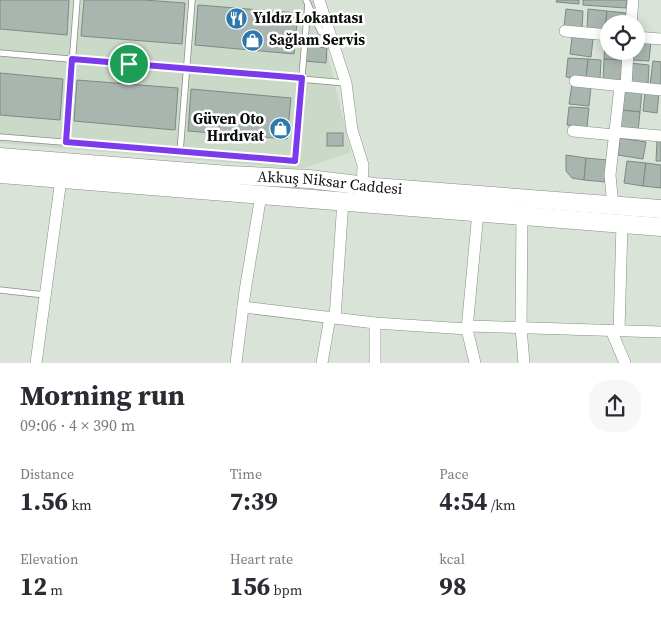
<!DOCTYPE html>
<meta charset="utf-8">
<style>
body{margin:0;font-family:"Source Serif 4",serif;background:#f7f7f7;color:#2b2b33;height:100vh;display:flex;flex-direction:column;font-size:19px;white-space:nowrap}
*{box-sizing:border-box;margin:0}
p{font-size:16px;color:#7c7c81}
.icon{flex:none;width:28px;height:28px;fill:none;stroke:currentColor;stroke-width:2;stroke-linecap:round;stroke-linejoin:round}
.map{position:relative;height:363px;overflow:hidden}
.details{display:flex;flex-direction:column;background:#fff;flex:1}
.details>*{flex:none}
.controls{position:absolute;left:600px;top:15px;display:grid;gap:10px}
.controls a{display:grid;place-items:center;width:45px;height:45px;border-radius:50%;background:#fff;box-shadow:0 2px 12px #0003;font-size:25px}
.pin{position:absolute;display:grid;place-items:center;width:42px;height:42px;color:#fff;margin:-21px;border:2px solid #fff;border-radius:50%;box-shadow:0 1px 5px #0007}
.round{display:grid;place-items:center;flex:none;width:52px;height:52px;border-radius:20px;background:#f7f7f7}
.summary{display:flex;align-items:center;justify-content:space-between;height:85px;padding:0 20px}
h1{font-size:28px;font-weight:700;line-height:38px}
.metrics{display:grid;grid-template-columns:repeat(3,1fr);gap:8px;height:85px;padding:5px 20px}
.metrics div{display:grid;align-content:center}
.metrics b{font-size:25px;font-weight:700}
.metrics small{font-size:14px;font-weight:400}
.metrics p{font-size:14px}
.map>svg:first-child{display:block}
</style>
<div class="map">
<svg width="661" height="363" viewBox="0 0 661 363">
<rect width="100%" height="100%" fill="#d9e3d8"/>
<polygon fill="#cad9c8" points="0,0 315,0 351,152 301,169 0,143"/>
<g fill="#a9b6af" stroke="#7d8a83">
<polygon points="0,0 69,0 67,35 0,29"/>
<polygon points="84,0 144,0 185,3 182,44 81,36"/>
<polygon points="557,0 579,0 579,4 556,2"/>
<polygon points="583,0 627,0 626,8 583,5"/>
<polygon points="198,5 298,13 294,54 195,45"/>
<polygon points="566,9 583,11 582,29 564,27"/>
<polygon points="588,9 607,11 605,30 587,28"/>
<polygon points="607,11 626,13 625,24 609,24 609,30 605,30"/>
<polygon points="572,37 593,39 591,57 570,54"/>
<polygon points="636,39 651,40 649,61 631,60 632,51 636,51"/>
<polygon points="605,40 609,40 609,51 623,51 622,60 604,59"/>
<polygon points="307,46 327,48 326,63 305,61"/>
<polygon points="568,58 588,59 586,79 566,77"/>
<polygon points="588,59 601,60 600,80 586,79"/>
<polygon points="604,59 622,60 621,82 603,81"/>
<polygon points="653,61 661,62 661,86 650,85"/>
<polygon points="630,63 649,65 648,84 629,83"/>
<polygon points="0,73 63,79 60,120 0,115"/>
<polygon points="77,80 178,88 175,130 74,121"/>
<polygon points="572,84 591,87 589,106 569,104"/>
<polygon points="191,89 291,98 287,139 188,131"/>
<polygon points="623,89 642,91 640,112 621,110"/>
<polygon points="645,92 659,93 657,113 643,111"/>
<polygon points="569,107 589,108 587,127 567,125"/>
<polygon points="621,110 640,112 638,132 618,129"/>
<rect x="327" y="133" width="16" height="13"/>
<polygon points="620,138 646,142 643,159 618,155"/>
<polygon points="657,141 661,142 661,161 656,161"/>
<polygon points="566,155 586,158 584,180 572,178 566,171"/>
<polygon points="586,158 608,160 606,182 584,180"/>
<polygon points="627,161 646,163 643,186 624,183"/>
<polygon points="646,163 661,165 661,188 643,186"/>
</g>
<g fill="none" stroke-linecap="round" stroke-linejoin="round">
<defs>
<g id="lane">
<polyline points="306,0 321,32 329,32"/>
<polyline points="0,53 346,83"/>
<polyline points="0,137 295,161 308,4"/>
<polyline points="66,142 77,0"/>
<polyline points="180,152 192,0"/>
<polyline points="0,290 45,295"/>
</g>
<g id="street">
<polyline points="319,0 346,83 352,130 363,165 362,192"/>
<polyline points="631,24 633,0"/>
<polyline points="565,31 609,35"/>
<polyline points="636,37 661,39"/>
<polyline points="575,81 661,90"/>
<polyline points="626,86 628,51"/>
<polyline points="573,131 614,135"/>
<polyline points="615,132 661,136"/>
<polyline points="613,206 610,175 620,86"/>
<polyline points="522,215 521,328 524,363"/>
<polyline points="243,307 375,323 467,329"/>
<polyline points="335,318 343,201"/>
<polyline points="468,326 661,332"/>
<polyline points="611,330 625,363"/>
<polyline points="619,331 622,224"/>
<polyline points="36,363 61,179"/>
<polyline points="236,363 245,291 261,195"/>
<polyline points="322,363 330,317"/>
<polyline points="375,363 375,323"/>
<polyline points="475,363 467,329 478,212"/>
</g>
<g id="primary">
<path id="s1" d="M0 157 229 175 309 179 375 187 661 209"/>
<polyline points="0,174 661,227"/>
</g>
</defs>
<use href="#lane" stroke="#868f85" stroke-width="7"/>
<use href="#street" stroke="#868f85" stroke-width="12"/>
<use href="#primary" stroke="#868f85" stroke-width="19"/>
<use href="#lane" stroke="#fff" stroke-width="5.5"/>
<use href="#street" stroke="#fff" stroke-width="11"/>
<use href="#primary" stroke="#fff" stroke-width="18"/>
</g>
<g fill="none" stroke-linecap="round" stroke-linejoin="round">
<defs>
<polygon id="route" points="72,59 302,78 295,161 66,142"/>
</defs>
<use href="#route" stroke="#fff" stroke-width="10"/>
<use href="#route" stroke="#7c3aed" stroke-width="6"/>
</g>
<defs>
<symbol id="restaurant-disc" viewBox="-11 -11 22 22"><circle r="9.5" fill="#2d77ab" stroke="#fff"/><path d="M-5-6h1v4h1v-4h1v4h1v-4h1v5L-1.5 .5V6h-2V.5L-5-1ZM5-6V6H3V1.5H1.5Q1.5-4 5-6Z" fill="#fff"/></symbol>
<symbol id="shop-disc" viewBox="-11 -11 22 22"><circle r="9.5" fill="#2d77ab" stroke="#fff"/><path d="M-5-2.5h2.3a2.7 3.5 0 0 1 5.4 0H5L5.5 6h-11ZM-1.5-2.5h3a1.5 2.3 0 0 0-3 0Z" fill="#fff"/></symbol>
</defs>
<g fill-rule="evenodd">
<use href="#restaurant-disc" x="224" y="6" width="25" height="25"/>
<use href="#shop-disc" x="240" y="28" width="25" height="25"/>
<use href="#shop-disc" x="268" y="116" width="25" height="25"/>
</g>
<g text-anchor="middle" stroke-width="5" stroke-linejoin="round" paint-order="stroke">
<g font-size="15" font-weight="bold" fill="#0b0e0a" stroke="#fff" text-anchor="start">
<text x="253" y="23">Yıldız Lokantası</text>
<text x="269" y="45">Sağlam Servis</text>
<text x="264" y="124" text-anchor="end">Güven Oto<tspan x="264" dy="17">Hırdıvat</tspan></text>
</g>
<g font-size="15" fill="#0b0e0a" stroke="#fff">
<text dy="5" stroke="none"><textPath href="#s1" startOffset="331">Akkuş Niksar Caddesi</textPath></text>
</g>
</g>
</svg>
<div class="controls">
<a><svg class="icon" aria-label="locate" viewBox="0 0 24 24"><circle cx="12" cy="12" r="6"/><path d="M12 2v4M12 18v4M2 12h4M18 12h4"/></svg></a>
</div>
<div class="pin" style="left:129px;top:64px;background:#1e9e55"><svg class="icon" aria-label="arrive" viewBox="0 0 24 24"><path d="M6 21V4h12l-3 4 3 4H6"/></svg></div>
</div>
<section class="details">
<div class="summary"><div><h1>Morning run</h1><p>09:06 · 4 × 390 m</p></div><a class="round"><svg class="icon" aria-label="share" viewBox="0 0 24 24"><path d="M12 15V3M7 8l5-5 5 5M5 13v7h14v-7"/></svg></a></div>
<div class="metrics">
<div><p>Distance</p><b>1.56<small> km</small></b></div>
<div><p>Time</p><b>7:39</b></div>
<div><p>Pace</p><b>4:54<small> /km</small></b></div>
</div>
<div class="metrics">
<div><p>Elevation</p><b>12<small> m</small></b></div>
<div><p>Heart rate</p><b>156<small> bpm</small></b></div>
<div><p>kcal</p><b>98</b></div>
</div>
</section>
